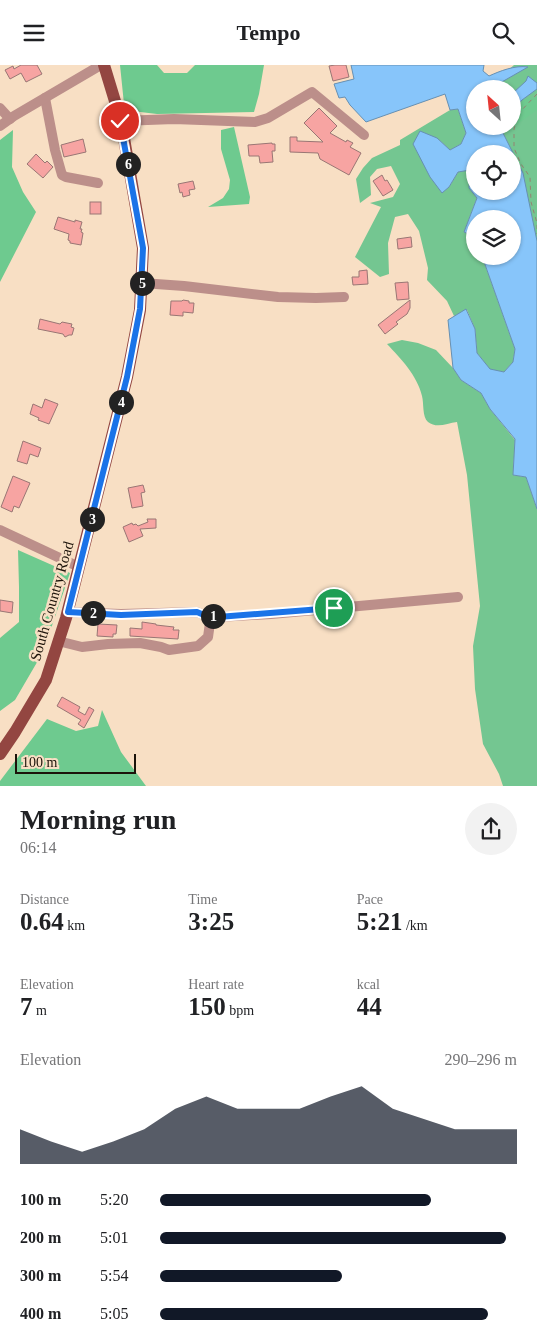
<!DOCTYPE html>
<meta charset="utf-8">
<style>
body{margin:0;font-family:"Times New Roman",serif;background:#f2f2f2;color:#202124;height:100vh;display:flex;flex-direction:column;font-size:19px;white-space:nowrap}
*{box-sizing:border-box;margin:0}
p{font-size:16px;color:#757577}
.icon{flex:none;width:28px;height:28px;fill:none;stroke:currentColor;stroke-width:2;stroke-linecap:round;stroke-linejoin:round}
.map{position:relative;height:721px;overflow:hidden}
.sheet{display:flex;flex-direction:column;background:#fff;flex:1}
.sheet>*{flex:none}
.needle{width:32px;rotate:333deg}
.tools{position:absolute;left:466px;top:15px;display:grid;gap:10px}
.tools a{display:grid;place-items:center;width:55px;height:55px;border-radius:50%;background:#fff;box-shadow:0 1px 4px #0004;font-size:25px}
.scale{position:absolute;left:15px;bottom:12px;width:121px;box-sizing:border-box;padding-left:5px;border:2px solid #1c130a;border-top:0;font-size:14px;line-height:18px;white-space:nowrap;color:#1c130a;-webkit-text-stroke:4px #f8dfc4;paint-order:stroke}
.pin{position:absolute;display:grid;place-items:center;width:42px;height:42px;color:#fff;margin:-21px;border:2px solid #fff;border-radius:50%;box-shadow:0 1px 5px #0007}
.km{position:absolute;width:25px;height:25px;margin:-12px;border-radius:50%;background:#222;color:#fff;font-size:14px;line-height:25px;text-align:center}
.round{display:grid;place-items:center;flex:none;width:52px;height:52px;border-radius:26px;background:#f2f2f2}
.head{display:flex;align-items:center;justify-content:space-between;height:85px;padding:0 20px}
h1{font-size:28px;font-weight:800;line-height:38px}
.stats{display:grid;grid-template-columns:repeat(3,1fr);gap:8px;height:85px;padding:5px 20px}
.stats div{display:grid;align-content:center}
.stats b{font-size:25px;font-weight:800}
.stats small{font-size:14px;font-weight:400}
.stats p{font-size:14px}
.chart{height:140px;padding:10px 20px}
.chart p{display:flex;justify-content:space-between}
.chart svg{width:100%;height:90px;margin-top:5px;fill:#111827;opacity:.7}
ul{padding:0 20px;list-style:none;font-size:16px}
li{display:grid;grid-template-columns:80px 60px 1fr;align-items:center;height:38px}
li i{height:12px;border-radius:6px;background:#111827}
header{display:flex;justify-content:space-between;align-items:center;height:65px;padding:0 20px;background:#fff;font-size:22px;font-weight:800}
.map>svg:first-child{display:block}
</style>
<header><svg class="icon" aria-label="menu" viewBox="0 0 24 24"><path d="M4 6h16M4 12h16M4 18h16"/></svg>Tempo<svg class="icon" aria-label="search" viewBox="0 0 24 24"><circle cx="10" cy="10" r="6"/><path d="M15 15l6 6"/></svg></header>
<div class="map">
<svg width="537" height="721" viewBox="0 0 537 721">
<rect width="100%" height="100%" fill="#f8dfc4"/>
<g fill="#74c691">
<polygon points="514,0 537,0 537,187 512,89 498,61 512,61 512,24 486,24"/>
<polygon points="458,44 466,68 461,79 450,85 437,73 449,122 458,107 470,104 469,123 477,133 464,167 475,172 475,191 482,191 515,284 513,297 504,307 490,305 477,288 475,264 467,245 454,251 447,236 427,215 428,203 419,166 408,149 395,152 388,178 389,209 380,212 355,192 381,142 370,138 393,132 400,119 391,101 377,104 370,112 371,130 360,138 356,114 363,103 372,93 400,80 400,75 450,45"/>
<path d="M402 275 418 278 436 285 453 303 461 315 481 328 490 344 515 375 513 410 526 412 537 444V721H503L499 709 483 679 475 624 473 581 480 541 467 410 457 357C447 358 437 364 428 357 422 352 424 338 422 331 417 310 401 294 387 279Z"/>
</g>
<g fill="#6eca8f">
<polygon points="120,0 157,0 164,8 187,8 195,0 264,0 259,29 254,47 157,49 132,46 124,39"/>
<polygon points="537,32 537,45 516,60 516,51 522,35"/>
<polygon points="234,62 250,132 249,139 208,142 223,133 229,124 230,115 221,84 221,65"/>
<polygon points="13,65 12,102 23,127 36,147 0,217 0,75"/>
<polygon points="18,485 70,508 43,587 15,635 0,646 0,573 19,557 19,522"/>
<polygon points="102,645 121,687 146,721 0,721 0,716 47,654 76,666 98,661"/>
</g>
<g fill="#87c5fa" stroke="#6790b2" fill-rule="evenodd">
<path d="M351 0H484L483 6 489 11C500 6 515 0 528 2L500 18 496 24H475V61H506L503 68 523 108 537 176V444L526 412 513 410 515 374 490 344 481 328 461 315 453 303 448 255 466 244 475 264 477 288 490 304 504 307 513 297 515 284 482 191H512V154H475V172L464 167 477 133 469 123 470 105 458 107 449 122 442 128 430 112 413 79 420 66 437 73 450 85 461 79 466 68 458 44 450 45 445 29 366 57 350 40 345 32 339 33 334 19 354 14ZM475 89H512V126H475Z"/>
<polygon points="528,11 537,18 537,24 522,35 513,45 513,28 526,16"/>
</g>
<g fill="#f7a4a2" stroke="#997674">
<polygon points="21,0 37,0 42,9 26,17 21,8 10,14 5,5 13,1 14,4"/>
<polygon points="335,0 346,0 349,12 333,16 329,1"/>
<polygon points="319,43 337,61 330,68 346,77 347,75 353,78 350,82 361,88 349,110 320,94 318,88 290,87 290,72 297,72 297,76 323,77 304,58"/>
<polygon points="83,74 86,87 64,92 61,80"/>
<polygon points="272,78 272,79 275,79 275,86 272,86 273,97 260,98 259,91 249,91 248,80"/>
<polygon points="36,89 45,98 47,96 53,102 43,113 27,99"/>
<polygon points="382,110 385,116 387,115 393,125 383,131 373,116"/>
<polygon points="193,116 195,124 189,125 190,130 183,132 182,127 180,128 178,119"/>
<rect x="90" y="137" width="11" height="12"/>
<polygon points="58,152 75,157 75,155 82,157 80,164 82,164 81,167 83,168 81,180 70,178 70,176 68,175 69,169 54,164"/>
<polygon points="411,172 412,182 398,184 397,174"/>
<polygon points="367,205 368,219 353,220 352,212 359,212 359,206"/>
<polygon points="408,217 409,234 397,235 395,218"/>
<polygon points="183,235 189,236 189,238 194,238 193,248 183,247 183,251 170,250 171,236 182,236"/>
<polygon points="410,235 410,243 407,249 396,257 398,259 385,269 378,260"/>
<polygon points="40,254 60,259 62,257 72,259 71,262 74,263 72,270 69,270 65,272 63,269 38,264"/>
<polygon points="45,334 58,339 49,359 38,355 39,353 30,349 33,339 42,343"/>
<polygon points="23,376 41,383 38,392 30,389 27,399 17,396"/>
<polygon points="13,411 30,418 19,443 14,441 12,447 1,442"/>
<polygon points="143,420 145,427 141,428 143,441 132,443 128,423"/>
<polygon points="147,454 156,454 156,463 140,464 143,471 129,477 123,462 132,458 133,460 136,459 138,461 148,457"/>
<polygon points="0,535 13,537 12,548 0,546"/>
<polygon points="142,557 156,559 156,560 174,562 173,565 179,565 178,574 130,571 130,563 142,564"/>
<polygon points="98,559 117,560 116,569 113,569 113,572 97,571"/>
<polygon points="62,632 80,642 78,646 85,650 89,642 94,645 84,663 78,659 81,655 57,641"/>
</g>
<g fill="none" stroke-linecap="round" stroke-linejoin="round">
<polyline stroke="#948270" stroke-width="1" stroke-dasharray="4 4" stroke-linecap="butt" points="537,29 519,48 514,64 514,83 521,99 530,112 531,137 537,158 537,169"/>
<g stroke="#bc8f8a" stroke-width="10">
<polyline points="45,33 55,85 62,110 66,112 98,118"/>
<polyline points="0,43 10,54"/>
<polyline points="121,56 174,54 255,57 268,53 312,27 364,70"/>
<polyline points="0,61 14,51 101,0"/>
<polyline points="142,218 184,221 278,232 316,233 344,232"/>
<polyline points="0,465 79,502"/>
<polyline points="204,550 218,552 271,549 458,532"/>
<polyline points="58,576 82,582 108,579 140,578 161,582 169,585 198,581 208,572 210,558 204,550 197,547 121,549 67,547"/>
</g>
<polyline stroke="#934641" stroke-width="12" points="0,689 15,667 46,615 66,553 127,312 140,245 143,183 121,56 104,0"/>
</g>
<g fill="none" stroke-linecap="round" stroke-linejoin="round">
<defs>
<polyline id="route" points="120,56 143,183 140,244 127,312 68,547 121,550 197,547 204,550 218,552 334,543"/>
</defs>
<use href="#route" stroke="#fff" stroke-width="10"/>
<use href="#route" stroke="#1a73e8" stroke-width="6"/>
</g>
<g text-anchor="middle" stroke-width="5" stroke-linejoin="round" paint-order="stroke">
<g font-size="15" fill="#1c130a" stroke="#f8dfc4">
<text transform="translate(52 536) rotate(-74)" y="5">South Country Road</text>
</g>
</g>
</svg>
<div class="tools">
<a><svg class="needle" viewBox="-14 -14 28 28"><path d="M0-13l5 13h-10z" fill="#e53935"/><path d="M0 13l5-13h-10z" fill="#757577"/></svg></a>
<a><svg class="icon" aria-label="locate" viewBox="0 0 24 24"><circle cx="12" cy="12" r="6"/><path d="M12 2v4M12 18v4M2 12h4M18 12h4"/></svg></a>
<a><svg class="icon" aria-label="layers" viewBox="0 0 24 24"><path d="M12 4l9 5-9 5-9-5zM3 14l9 5 9-5"/></svg></a>
</div>
<div class="scale">100 m</div>
<div class="pin" style="left:334px;top:543px;background:#1e9e55"><svg class="icon" aria-label="arrive" viewBox="0 0 24 24"><path d="M6 21V4h12l-3 4 3 4H6"/></svg></div>
<div class="pin" style="left:120px;top:56px;background:#d93025"><svg class="icon" aria-label="check" viewBox="0 0 24 24"><path d="M5 12l5 5 9-10"/></svg></div>
<b class="km" style="left:213px;top:551px">1</b>
<b class="km" style="left:93px;top:548px">2</b>
<b class="km" style="left:92px;top:454px">3</b>
<b class="km" style="left:121px;top:337px">4</b>
<b class="km" style="left:142px;top:218px">5</b>
<b class="km" style="left:128px;top:99px">6</b>
</div>
<section class="sheet">
<div class="head"><div><h1>Morning run</h1><p>06:14</p></div><a class="round"><svg class="icon" aria-label="share" viewBox="0 0 24 24"><path d="M12 15V3M7 8l5-5 5 5M5 13v7h14v-7"/></svg></a></div>
<div class="stats">
<div><p>Distance</p><b>0.64<small> km</small></b></div>
<div><p>Time</p><b>3:25</b></div>
<div><p>Pace</p><b>5:21<small> /km</small></b></div>
</div>
<div class="stats">
<div><p>Elevation</p><b>7<small> m</small></b></div>
<div><p>Heart rate</p><b>150<small> bpm</small></b></div>
<div><p>kcal</p><b>44</b></div>
</div>
<div class="chart"><p><span>Elevation</span>290–296 m</p>
<svg viewBox="0 0 160 44" preserveAspectRatio="none"><path d="M0 44V27L10 33L20 38L30 33L40 27L50 17L60 11L70 17L80 17L90 17L100 11L110 6L120 17L130 22L140 27L150 27L160 27V44z"/></svg>
</div>
<ul>
<li><b>100 m</b>5:20<i style="width:76%"></i></li>
<li><b>200 m</b>5:01<i style="width:97%"></i></li>
<li><b>300 m</b>5:54<i style="width:51%"></i></li>
<li><b>400 m</b>5:05<i style="width:92%"></i></li>
</ul>
</section>
